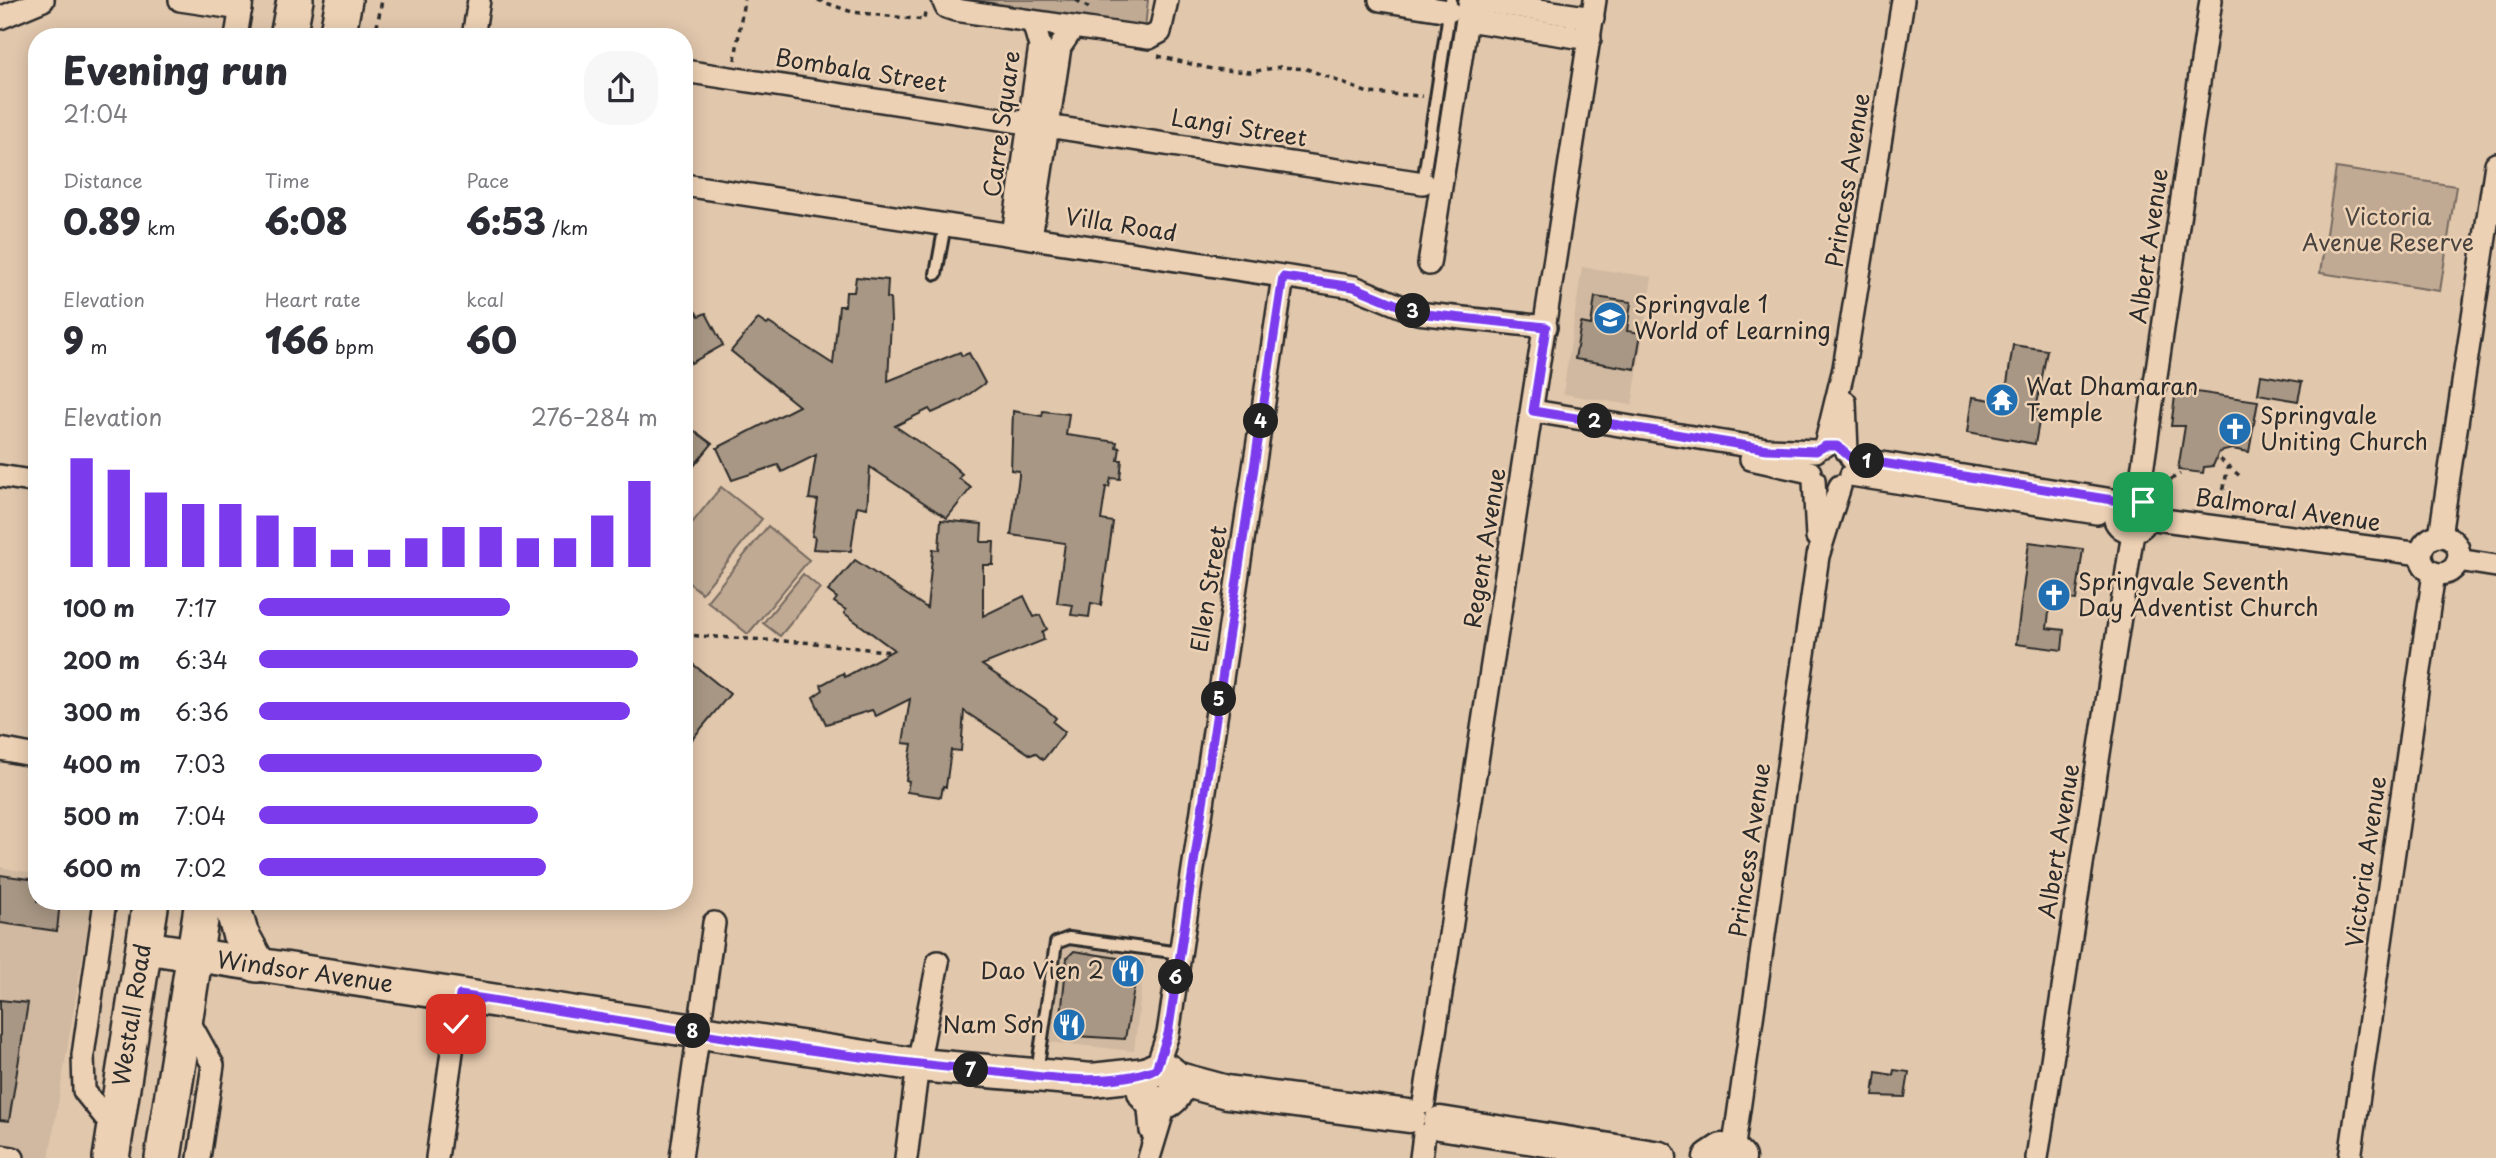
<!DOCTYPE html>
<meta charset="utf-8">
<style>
body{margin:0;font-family:"Playpen Sans",sans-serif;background:#f7f7f7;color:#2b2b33;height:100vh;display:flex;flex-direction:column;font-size:26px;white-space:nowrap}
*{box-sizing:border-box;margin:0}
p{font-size:23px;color:#7c7c81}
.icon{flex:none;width:38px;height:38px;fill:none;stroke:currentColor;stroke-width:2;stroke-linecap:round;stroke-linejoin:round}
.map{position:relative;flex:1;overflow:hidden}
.sheet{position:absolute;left:28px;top:28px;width:665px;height:882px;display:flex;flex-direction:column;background:#fff;border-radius:28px;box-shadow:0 4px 18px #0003}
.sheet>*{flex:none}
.pin{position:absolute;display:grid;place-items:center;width:60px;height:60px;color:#fff;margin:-30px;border-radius:14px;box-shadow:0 4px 10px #0006}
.km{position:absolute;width:35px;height:35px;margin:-18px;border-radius:50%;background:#222;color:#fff;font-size:19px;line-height:35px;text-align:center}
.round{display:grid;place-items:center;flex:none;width:74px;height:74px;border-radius:28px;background:#f7f7f7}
.overview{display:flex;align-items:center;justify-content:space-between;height:119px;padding:0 35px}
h1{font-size:38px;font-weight:800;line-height:52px}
.metrics{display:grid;grid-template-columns:repeat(3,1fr);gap:10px;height:119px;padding:7px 35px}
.metrics div{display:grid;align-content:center}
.metrics b{font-size:35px;font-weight:800}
.metrics small{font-size:19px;font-weight:400}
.metrics p{font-size:19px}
.chart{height:196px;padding:14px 35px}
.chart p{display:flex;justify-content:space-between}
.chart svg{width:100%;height:126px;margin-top:7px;stroke:#7c3aed;stroke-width:6}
ul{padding:0 35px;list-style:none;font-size:23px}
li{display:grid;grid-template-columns:112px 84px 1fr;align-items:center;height:52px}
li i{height:18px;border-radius:9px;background:#7c3aed}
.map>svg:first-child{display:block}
</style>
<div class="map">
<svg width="2496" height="1158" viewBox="0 0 2496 1158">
<rect width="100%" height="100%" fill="#e1c7ac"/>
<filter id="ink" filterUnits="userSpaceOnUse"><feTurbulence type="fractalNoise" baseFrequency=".0143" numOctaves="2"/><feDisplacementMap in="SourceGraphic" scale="14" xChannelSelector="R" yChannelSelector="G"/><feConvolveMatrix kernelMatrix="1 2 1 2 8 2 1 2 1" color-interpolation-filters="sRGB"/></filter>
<g filter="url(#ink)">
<g fill="#d0b9a0">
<polygon points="1582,267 1652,277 1632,405 1563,394"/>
<polygon points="0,867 37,874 37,901 92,901 49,1158 0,1158"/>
<polygon points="1074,943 1145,959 1134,1051 1047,1042 1058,949"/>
</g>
<g fill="#c0aa94" stroke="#766a60" stroke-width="2">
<polygon points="950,0 1148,0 1145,28"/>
<polygon points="2336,168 2456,186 2440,291 2320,273"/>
<polygon points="721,487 762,519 702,593 684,579 684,533"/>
<polygon points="768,526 809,560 748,634 707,601"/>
<polygon points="803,574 820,588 780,636 763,623"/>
</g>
<g fill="#a89784" stroke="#2b2b2b" stroke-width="2">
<polygon points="856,277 888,280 887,298 890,298 891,321 888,381 960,352 962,356 969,353 985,383 961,400 932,413 929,409 895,426 951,464 962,474 959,478 971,488 947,518 870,467 867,508 857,506 851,551 813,549 815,537 812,536 818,500 809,499 816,455 782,472 778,465 732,480 717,448 799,406 731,351 758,319 767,325 769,323 833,364 839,306 845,306 846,292 854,292"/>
<polygon points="1595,297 1631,302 1627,331 1641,333 1635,369 1575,359 1581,323 1591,325"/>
<polygon points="696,312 699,316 706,313 723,345 691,363 690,361 684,363 684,318"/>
<polygon points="2013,345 2047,350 2036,410 2041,411 2035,444 1968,432 1973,397 2004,402"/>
<polygon points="2261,375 2302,382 2298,401 2258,394"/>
<polygon points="2176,389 2258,401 2249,452 2232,449 2219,452 2213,466 2204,467 2203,473 2178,470 2185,426 2171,426"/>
<polygon points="1013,411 1042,416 1043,411 1069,414 1066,435 1117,442 1116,447 1120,448 1118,460 1122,460 1120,479 1111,478 1109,487 1106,487 1101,520 1113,522 1101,605 1091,603 1089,617 1071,615 1073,605 1057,603 1065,543 1011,535 1019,476 1019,471 1011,470"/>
<polygon points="684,423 712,444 684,478"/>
<polygon points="941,520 982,524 981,542 994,542 993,565 983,565 983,616 1024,596 1034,617 1040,615 1047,629 1042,632 1044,640 982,665 1045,708 1056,718 1053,722 1065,732 1043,760 1035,753 1031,755 964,711 961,751 951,750 946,787 943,786 941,797 907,792 909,781 906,780 912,744 903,743 910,699 876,716 872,710 826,724 813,697 823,690 821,685 843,673 845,677 894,650 844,613 846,610 834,602 837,598 828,591 855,560 927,608 933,549 939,550"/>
<polygon points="2029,542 2083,549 2076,600 2051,597 2047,628 2064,630 2062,650 2016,644"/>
<polygon points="684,657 730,694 684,749"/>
<polygon points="0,875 37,880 37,901 60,901 57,931 0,923"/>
<polygon points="1074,951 1130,960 1138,966 1125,1039 1059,1035 1067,958"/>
<polygon points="0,1000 28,1003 9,1121 0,1120"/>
<polygon points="1894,1070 1909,1072 1905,1097 1873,1096 1876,1072 1893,1075"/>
</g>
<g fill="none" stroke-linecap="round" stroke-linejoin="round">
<defs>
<g id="lane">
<polyline points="1423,183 1451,0"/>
<polyline points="936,274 945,225"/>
<polyline points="1037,1072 1056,943 1069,938 1180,953"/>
</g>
<g id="street">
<polyline points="180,0 241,9"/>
<polyline points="943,0 946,7 955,10 1149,38 1160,32 1167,0"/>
<polyline points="1380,0 1449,11"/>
<polyline points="1472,0 1593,18"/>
<polyline points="0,18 43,0"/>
<polyline points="1467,20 1590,39"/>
<polyline points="236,37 242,0"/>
<polyline points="473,37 479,0"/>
<polyline points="684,71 1423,183"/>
<polyline points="684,185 1354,287 1417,313 1546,327"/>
<polyline points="1013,235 1040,46 1033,22"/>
<polyline points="1031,237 1060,47 1073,28"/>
<polyline points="1429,264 1470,0"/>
<polyline points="1845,402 1847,452"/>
<polyline points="1533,411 1767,449 1816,451"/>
<polyline points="1825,446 1844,368 1903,0"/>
<polyline points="1851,458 2119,501"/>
<polyline points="1751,459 1810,472"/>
<polyline points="1851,475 2097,513"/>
<polyline points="0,476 37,482"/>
<polyline points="1814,480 1817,537"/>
<circle cx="2131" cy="514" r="17"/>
<polyline points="2138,499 2211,0"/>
<polyline points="2148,518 2421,554"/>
<polyline points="2440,536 2496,164"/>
<circle cx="2440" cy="555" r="19"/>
<polyline points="2458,560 2496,566"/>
<polyline points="0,749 37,756"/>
<polyline points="105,901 83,1055 84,1091 114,1128"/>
<polyline points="186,1016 213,1065 199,1158"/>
<polyline points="1156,1069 1168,1034 1283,277"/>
<polyline points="1148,1098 1151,1131"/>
<polyline points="1424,1103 1595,0"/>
<polyline points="1733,1152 1818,556 1840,486"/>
<polyline points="0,1156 13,1158"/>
<polyline points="437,1158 460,995"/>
<polyline points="681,1158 714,923"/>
<polyline points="906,1158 918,1065 938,962"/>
<polyline points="1149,1158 1166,1102"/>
<polyline points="1421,1158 1424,1135"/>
<polyline points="2037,1158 2133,532"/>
<polyline points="2350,1158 2434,573"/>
</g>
<g id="secondary">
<polyline points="143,947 918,1065 1092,1080 1147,1074"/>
<circle cx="1160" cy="1086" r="17"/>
<polyline points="1175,1078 1227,1092 1409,1116"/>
<polyline points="1440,1123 1660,1158"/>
<polyline points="1710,1158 1722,1150 1733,1152 1739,1158"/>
</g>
<g id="primary">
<polyline points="288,37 295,0"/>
<polyline points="337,37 344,0"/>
<polyline points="231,901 240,933 257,964"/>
<polyline points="111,1158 151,901"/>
<polyline points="163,1158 203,901"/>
</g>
</defs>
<use href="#lane" stroke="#2b2b2b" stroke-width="16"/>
<use href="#street" stroke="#2b2b2b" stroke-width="26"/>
<use href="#secondary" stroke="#2b2b2b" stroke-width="37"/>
<use href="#primary" stroke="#2b2b2b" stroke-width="40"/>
<g stroke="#2b2b2b" stroke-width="3.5" stroke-dasharray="5 5" stroke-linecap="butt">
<polyline points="818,0 852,12 924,20 925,12"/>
<polyline points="1076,0 1089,8"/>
<polyline points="375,37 382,0"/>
<polyline points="1158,56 1212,69 1250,72 1280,67 1307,69 1368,93 1423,96"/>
<polyline points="735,60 744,0"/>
<polyline points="2220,459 2241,477"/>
<polyline points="2168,489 2170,480 2180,474"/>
<polyline points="2220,509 2228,466"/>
<polyline points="684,635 815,643 893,652"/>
</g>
<use href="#lane" stroke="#edd1b4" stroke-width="10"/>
<use href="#street" stroke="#edd1b4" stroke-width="21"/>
<use href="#secondary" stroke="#edd1b4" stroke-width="32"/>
<use href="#primary" stroke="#edd1b4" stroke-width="35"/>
</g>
</g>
<g fill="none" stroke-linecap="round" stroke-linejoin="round" filter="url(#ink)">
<defs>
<path id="route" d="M456 1024 460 995C635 1022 811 1055 988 1071 1042 1076 1104 1089 1156 1069L1168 1034 1283 277 1354 287 1417 313 1546 327 1533 411 1767 449 1816 451 1825 446H1837L1851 458 2119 501 2133 497 2143 502"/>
</defs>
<use href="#route" stroke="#fff" stroke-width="14"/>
<use href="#route" stroke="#7c3aed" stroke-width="9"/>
</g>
<defs>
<symbol id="school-disc" viewBox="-11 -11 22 22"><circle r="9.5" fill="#1f6fb2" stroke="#edd1b4"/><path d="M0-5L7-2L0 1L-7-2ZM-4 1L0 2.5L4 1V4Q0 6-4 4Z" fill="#fff"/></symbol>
<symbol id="temple-disc" viewBox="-11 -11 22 22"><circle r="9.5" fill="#1f6fb2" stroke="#edd1b4"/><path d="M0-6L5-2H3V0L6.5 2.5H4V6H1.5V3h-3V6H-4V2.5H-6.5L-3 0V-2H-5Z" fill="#fff"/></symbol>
<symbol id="church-disc" viewBox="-11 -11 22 22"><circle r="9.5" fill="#1f6fb2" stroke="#edd1b4"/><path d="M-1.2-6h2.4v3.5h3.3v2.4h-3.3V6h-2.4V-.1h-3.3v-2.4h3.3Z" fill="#fff"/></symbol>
<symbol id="restaurant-disc" viewBox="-11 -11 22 22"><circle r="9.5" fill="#1f6fb2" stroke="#edd1b4"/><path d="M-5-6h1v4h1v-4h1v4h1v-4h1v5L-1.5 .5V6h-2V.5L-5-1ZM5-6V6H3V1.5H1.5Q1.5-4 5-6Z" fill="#fff"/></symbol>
</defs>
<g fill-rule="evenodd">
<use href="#school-disc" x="1591" y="299" width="38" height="38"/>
<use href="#temple-disc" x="1983" y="381" width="38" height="38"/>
<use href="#church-disc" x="2216" y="410" width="38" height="38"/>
<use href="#church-disc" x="2035" y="576" width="38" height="38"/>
<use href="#restaurant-disc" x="1109" y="952" width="38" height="38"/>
<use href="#restaurant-disc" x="1050" y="1006" width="38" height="38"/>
</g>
<g text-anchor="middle" stroke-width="5" stroke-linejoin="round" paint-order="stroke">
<g font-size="23" fill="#2b2b2b" stroke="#edd1b4">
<text transform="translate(861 71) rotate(9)" y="8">Bombala Street</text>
<text transform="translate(1002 124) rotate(-82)" y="8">Carre Square</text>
<text transform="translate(1239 128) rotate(9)" y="8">Langi Street</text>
<text transform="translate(1848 180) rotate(-81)" y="8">Princess Avenue</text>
<text transform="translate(1121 225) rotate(9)" y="8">Villa Road</text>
<text transform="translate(2149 246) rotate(-82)" y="8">Albert Avenue</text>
<text transform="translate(2288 510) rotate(8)" y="8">Balmoral Avenue</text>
<text transform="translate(1485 548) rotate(-81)" y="8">Regent Avenue</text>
<text transform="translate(1209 589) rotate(-81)" y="8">Ellen Street</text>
<text transform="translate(2059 841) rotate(-81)" y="8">Albert Avenue</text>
<text transform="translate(1750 850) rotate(-82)" y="8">Princess Avenue</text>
<text transform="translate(2366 862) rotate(-82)" y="8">Victoria Avenue</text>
<text transform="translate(305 972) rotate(8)" y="8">Windsor Avenue</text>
<text transform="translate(132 1015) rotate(-81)" y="8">Westall Road</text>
</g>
<g font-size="23" fill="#494440" stroke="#edd1b4">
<text x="2388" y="225">Victoria<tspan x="2388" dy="26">Avenue Reserve</tspan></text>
</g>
<g font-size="23" fill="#2b2b2b" stroke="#edd1b4" text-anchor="start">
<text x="1634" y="313">Springvale 1<tspan x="1634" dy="26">World of Learning</tspan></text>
<text x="2026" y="395">Wat Dhamaran<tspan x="2026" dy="26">Temple</tspan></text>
<text x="2260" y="424">Springvale<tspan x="2260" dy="26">Uniting Church</tspan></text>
<text x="2078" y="590">Springvale Seventh<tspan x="2078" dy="26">Day Adventist Church</tspan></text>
<text x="1104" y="979" text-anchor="end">Dao Vien 2</text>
<text x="1044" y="1033" text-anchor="end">Nam Sơn</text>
</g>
</g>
</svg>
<div class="pin" style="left:2143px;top:502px;background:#1e9e55"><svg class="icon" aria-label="arrive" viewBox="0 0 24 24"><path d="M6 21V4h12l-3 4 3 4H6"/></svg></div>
<div class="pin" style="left:456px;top:1024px;background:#d93025"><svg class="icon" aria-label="check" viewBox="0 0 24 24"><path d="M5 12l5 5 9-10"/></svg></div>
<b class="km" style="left:1867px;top:461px">1</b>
<b class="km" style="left:1595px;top:421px">2</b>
<b class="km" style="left:1413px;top:311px">3</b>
<b class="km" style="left:1261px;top:421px">4</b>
<b class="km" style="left:1219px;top:699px">5</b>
<b class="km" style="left:1176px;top:977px">6</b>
<b class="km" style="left:971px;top:1070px">7</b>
<b class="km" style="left:693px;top:1031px">8</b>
<section class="sheet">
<div class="overview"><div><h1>Evening run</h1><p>21:04</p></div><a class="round"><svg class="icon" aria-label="share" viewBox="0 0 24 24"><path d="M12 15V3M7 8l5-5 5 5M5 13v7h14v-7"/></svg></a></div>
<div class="metrics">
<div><p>Distance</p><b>0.89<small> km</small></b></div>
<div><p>Time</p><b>6:08</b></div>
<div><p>Pace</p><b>6:53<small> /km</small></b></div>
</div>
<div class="metrics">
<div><p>Elevation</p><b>9<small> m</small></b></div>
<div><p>Heart rate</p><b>166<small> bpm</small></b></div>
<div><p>kcal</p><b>60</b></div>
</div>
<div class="chart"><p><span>Elevation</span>276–284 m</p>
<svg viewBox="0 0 160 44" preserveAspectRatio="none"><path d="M5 44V6M15 44V10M25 44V18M35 44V22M45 44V22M55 44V26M65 44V30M75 44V38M85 44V38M95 44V34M105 44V30M115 44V30M125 44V34M135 44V34M145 44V26M155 44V14"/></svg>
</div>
<ul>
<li><b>100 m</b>7:17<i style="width:63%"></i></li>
<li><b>200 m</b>6:34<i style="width:95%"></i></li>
<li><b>300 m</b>6:36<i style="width:93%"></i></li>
<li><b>400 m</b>7:03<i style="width:71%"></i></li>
<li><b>500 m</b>7:04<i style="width:70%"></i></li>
<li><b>600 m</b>7:02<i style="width:72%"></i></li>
</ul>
</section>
</div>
